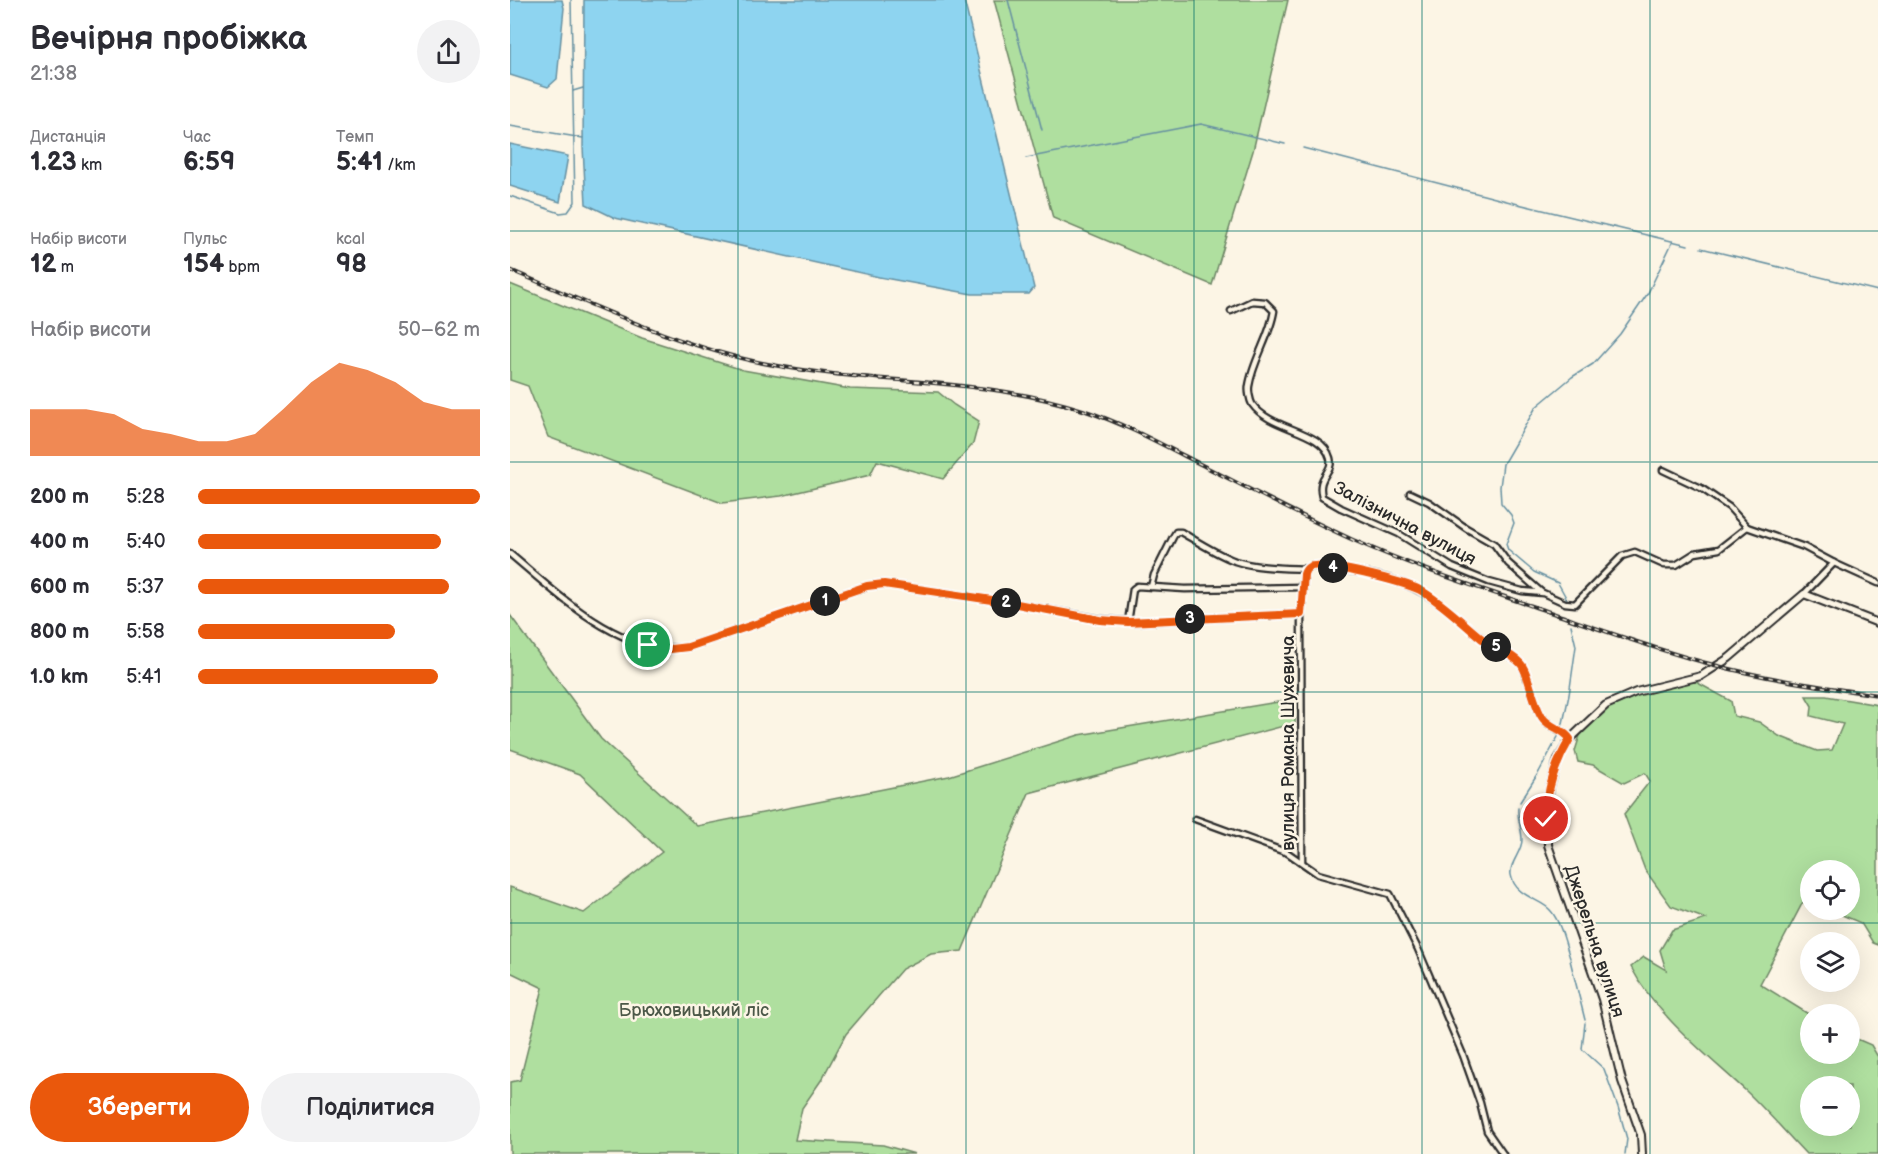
<!DOCTYPE html>
<html lang="uk">
<meta charset="utf-8">
<style>
body{margin:0;font-family:"Balsamiq Sans",sans-serif;background:#f2f2f3;color:#2b2b33;height:100vh;display:flex;flex-direction:column;font-size:22px;white-space:nowrap}
*{box-sizing:border-box;margin:0}
p{font-size:20px;color:#7c7c81}
.icon{flex:none;width:33px;height:33px;fill:none;stroke:currentColor;stroke-width:2;stroke-linecap:round;stroke-linejoin:round}
.map{position:relative;flex:1;overflow:hidden}
.drawer{display:flex;flex-direction:column;background:#fff;width:510px}
.drawer>*{flex:none}
.controls{position:absolute;left:1290px;top:860px;display:grid;gap:12px}
.controls a{display:grid;place-items:center;width:60px;height:60px;border-radius:50%;background:#fff;box-shadow:0 6px 24px #0002;font-size:30px}
.pin{position:absolute;display:grid;place-items:center;width:51px;height:51px;color:#fff;margin:-26px;border:3px solid #fff;border-radius:50%;box-shadow:0 2px 6px #0007}
.km{position:absolute;width:30px;height:30px;margin:-15px;border-radius:50%;background:#222;color:#fff;font-size:16px;line-height:30px;text-align:center}
.round{display:grid;place-items:center;flex:none;width:63px;height:63px;border-radius:32px;background:#f2f2f3}
.headline{display:flex;align-items:center;justify-content:space-between;height:102px;padding:0 30px}
h1{font-size:33px;font-weight:800;line-height:45px}
.figures{display:grid;grid-template-columns:repeat(3,1fr);gap:9px;height:102px;padding:6px 30px}
.figures div{display:grid;align-content:center}
.figures b{font-size:26px;font-weight:800}
.figures small{font-size:16px;font-weight:400}
.figures p{font-size:16px}
.chart{height:168px;padding:12px 30px}
.chart p{display:flex;justify-content:space-between}
.chart svg{width:100%;height:108px;margin-top:6px;fill:#ea580c;opacity:.7}
.primary-button{display:flex;gap:12px;margin-top:auto;padding:12px 30px}
.primary-button a{flex:1;height:69px;border-radius:36px;background:#ea580c;color:#fff;font-size:24px;font-weight:800;line-height:69px;text-align:center}
.primary-button a+a{background:#f2f2f3;color:#2b2b33}
ul{padding:0 30px;list-style:none;font-size:20px}
li{display:grid;grid-template-columns:96px 72px 1fr;align-items:center;height:45px}
li i{height:15px;border-radius:8px;background:#ea580c}
main{display:flex;flex:1;min-height:0}
.map>svg:first-child{display:block}
</style>
<main>
<section class="drawer">
<div class="headline"><div><h1>Вечірня пробіжка</h1><p>21:38</p></div><a class="round"><svg class="icon" aria-label="share" viewBox="0 0 24 24"><path d="M12 15V3M7 8l5-5 5 5M5 13v7h14v-7"/></svg></a></div>
<div class="figures">
<div><p>Дистанція</p><b>1.23<small> km</small></b></div>
<div><p>Час</p><b>6:59</b></div>
<div><p>Темп</p><b>5:41<small> /km</small></b></div>
</div>
<div class="figures">
<div><p>Набір висоти</p><b>12<small> m</small></b></div>
<div><p>Пульс</p><b>154<small> bpm</small></b></div>
<div><p>kcal</p><b>98</b></div>
</div>
<div class="chart"><p><span>Набір висоти</span>50–62 m</p>
<svg viewBox="0 0 160 44" preserveAspectRatio="none"><path d="M0 44V25L10 25L20 25L30 27L40 33L50 35L60 38L70 38L80 35L90 25L100 14L110 6L120 9L130 14L140 22L150 25L160 25V44z"/></svg>
</div>
<ul>
<li><b>200 m</b>5:28<i style="width:100%"></i></li>
<li><b>400 m</b>5:40<i style="width:86%"></i></li>
<li><b>600 m</b>5:37<i style="width:89%"></i></li>
<li><b>800 m</b>5:58<i style="width:70%"></i></li>
<li><b>1.0 km</b>5:41<i style="width:85%"></i></li>
</ul>
<div class="primary-button"><a>Зберегти</a><a>Поділитися</a></div>
</section>
<div class="map">
<svg width="1368" height="1154" viewBox="0 0 1368 1154">
<rect width="100%" height="100%" fill="#fcf5e5"/>
<filter id="ink" filterUnits="userSpaceOnUse"><feTurbulence type="fractalNoise" baseFrequency=".0167" numOctaves="2"/><feDisplacementMap in="SourceGraphic" scale="12" xChannelSelector="R" yChannelSelector="G"/><feConvolveMatrix kernelMatrix="1 2 1 2 8 2 1 2 1" color-interpolation-filters="sRGB"/></filter>
<g filter="url(#ink)">
<g fill="#afdf9f" stroke="#6d8565" stroke-width="1.5" fill-rule="evenodd">
<polygon points="484,0 778,0 743,151 702,285 543,218"/>
<polygon points="0,284 132,338 233,370 340,389 428,392 444,405 469,421 463,444 433,479 367,461 360,475 271,496 212,503 38,437 18,386 0,380"/>
<polygon points="0,615 91,739 187,826 439,776 569,735 786,699 785,723 519,793 452,951 421,954 392,969 336,1034 312,1079 292,1108 285,1140 373,1145 405,1154 0,1154 0,1082 10,1080 33,988 0,972 0,887 74,913 152,852 70,774 0,749"/>
<path d="M1186 682 1221 701 1224 716 1249 722 1269 736 1307 751 1322 750 1333 724 1301 716 1302 706 1296 696H1316L1368 705V945L1363 943 1351 923 1318 909H1340V870H1300V904L1293 902 1250 984 1300 1015V1053H1340V1036L1361 1045 1368 1057V1154H1296C1276 1133 1257 1111 1236 1091 1196 1054 1146 1015 1121 967L1134 957 1156 970 1150 950 1162 930 1196 919 1161 906 1135 870 1114 814 1140 781 1135 773 1114 783 1083 765 1068 762 1065 751 1072 729 1100 702 1162 684ZM1300 1086H1340V1125H1300Z"/>
</g>
<g fill="#8ed4f0" stroke="#6690a1" stroke-width="1.5">
<polygon points="0,0 52,0 54,8 47,79 38,87 0,75"/>
<polygon points="74,0 454,0 524,288 519,294 462,294 369,277 105,218 76,204 73,147"/>
<polygon points="0,144 58,156 50,202 0,186"/>
</g>
<g fill="none" stroke-linecap="round" stroke-linejoin="round">
<g stroke="#6690a1" stroke-width="1.5">
<polyline points="498,0 532,130"/>
<polyline points="63,91 73,88"/>
<polyline points="0,126 73,138"/>
<polyline points="793,148 1008,204 1178,245"/>
<polyline points="516,158 691,124 775,144"/>
<polyline points="0,196 50,213 58,212 65,202 61,0"/>
<polyline points="1191,248 1368,291"/>
<polyline points="1058,601 1048,583 1024,572 998,550 996,544 1004,523 1001,515 991,503 990,487 993,464 1026,407 1062,377 1083,364 1110,334 1138,293 1163,241"/>
<polyline points="1052,728 1059,695 1066,646 1061,625"/>
<polyline points="1010,802 1029,772 1050,733"/>
<path d="M1008 808C1007 819 1012 829 1012 840 1012 852 999 863 1001 875 1005 897 1032 899 1041 911 1051 923 1055 943 1060 958"/>
<polyline points="1060,960 1075,1020"/>
<polyline points="1075,1023 1072,1049 1094,1069 1108,1107 1117,1139 1115,1154"/>
</g>
<defs>
<g id="minor">
<path d="M721 311 742 301 755 302 764 311C760 337 743 360 739 386 738 391 740 400 742 404 761 431 812 429 820 458 824 473 806 475 812 497L831 508 889 534 942 567 979 582 1012 591 1033 593 1055 603 1065 604 1112 556 1125 552 1154 565H1166L1185 553 1209 549 1237 527"/>
<polyline points="1153,470 1191,488 1219,507 1237,527 1294,547 1324,563 1368,583"/>
<polyline points="900,493 919,502 956,528 984,544 998,563 1031,592"/>
<path d="M0 554C48 594 111 657 178 647L357 586 374 584 502 603 590 619 625 622 791 614"/>
<path d="M641 587 644 575 663 537 666 532H671C688 542 706 554 725 561 747 568 774 568 796 569 804 563 818 568 827 569 862 573 897 580 926 601 942 612 956 626 972 638 983 647 999 653 1010 663 1018 671 1023 704 1032 717 1039 728 1053 728 1060 739"/>
<polyline points="1294,594 1324,563"/>
<polyline points="618,622 623,589 627,586 675,589 793,587"/>
<polyline points="685,819 778,853 808,874 880,894 908,949 953,1055 970,1103 977,1131 993,1154"/>
<polyline points="792,862 791,614 794,574 796,569"/>
</g>
<polyline id="tertiary" points="1132,1154 1131,1135 1112,1081 1092,999 1038,845 1037,810 1040,787 1048,759 1060,739 1096,705 1126,692 1191,676 1219,658 1294,594 1368,623"/>
</defs>
<use href="#minor" stroke="#2b2b2b" stroke-width="9"/>
<use href="#tertiary" stroke="#2b2b2b" stroke-width="10"/>
<use href="#minor" stroke="#fcf5e5" stroke-width="4.5"/>
<use href="#tertiary" stroke="#fcf5e5" stroke-width="6"/>
<defs>
<path id="rail" d="M0 270C84 305 169 347 258 364 363 385 472 377 573 410 615 424 653 445 692 465 741 490 791 516 841 539 901 566 963 586 1025 607 1084 627 1143 649 1204 665 1258 679 1313 687 1368 695"/>
</defs>
<use href="#rail" stroke="#2b2b2b" stroke-width="4"/>
<use href="#rail" stroke="#fcf5e5" stroke-width="1.5" stroke-dasharray="4.5" stroke-linecap="butt"/>
</g>
</g>
<g fill="none" stroke-linecap="round" stroke-linejoin="round" filter="url(#ink)">
<defs>
<path id="route" d="M138 645 161 649 178 647 357 586 374 584 502 603 590 620 618 622 791 614 794 574C795 571 797 568 799 567 812 560 896 583 910 590 933 603 951 622 971 638 983 647 999 652 1010 663 1018 670 1023 704 1032 717 1039 728 1053 728 1060 739 1045 764 1036 790 1036 819"/>
</defs>
<use href="#route" stroke="#fff" stroke-width="12"/>
<use href="#route" stroke="#ea580c" stroke-width="8"/>
</g>
<path fill="none" stroke="#0f766e" stroke-width="1.5" stroke-opacity="0.55" d="M228 0V1154M456 0V1154M684 0V1154M912 0V1154M1140 0V1154M0 231H1368M0 462H1368M0 692H1368M0 923H1368"/>
<g text-anchor="middle" stroke-width="5" stroke-linejoin="round" paint-order="stroke">
<g font-size="18" fill="#2b2b2b" stroke="#fcf5e5">
<text transform="translate(895 523) rotate(28)" y="6">Залізнична вулиця</text>
<text transform="translate(778 743) rotate(-90)" y="6">вулиця Романа Шухевича</text>
<text transform="translate(1085 941) rotate(72)" y="6">Джерельна вулиця</text>
</g>
<g font-size="18" fill="#4c5848" stroke="#fcf5e5">
<text x="184" y="1016">Брюховицький ліс</text>
</g>
</g>
</svg>
<div class="controls">
<a><svg class="icon" aria-label="locate" viewBox="0 0 24 24"><circle cx="12" cy="12" r="6"/><path d="M12 2v4M12 18v4M2 12h4M18 12h4"/></svg></a>
<a><svg class="icon" aria-label="layers" viewBox="0 0 24 24"><path d="M12 4l9 5-9 5-9-5zM3 14l9 5 9-5"/></svg></a>
<a>+</a>
<a>−</a>
</div>
<div class="pin" style="left:138px;top:645px;background:#1e9e55"><svg class="icon" aria-label="arrive" viewBox="0 0 24 24"><path d="M6 21V4h12l-3 4 3 4H6"/></svg></div>
<div class="pin" style="left:1036px;top:819px;background:#d93025"><svg class="icon" aria-label="check" viewBox="0 0 24 24"><path d="M5 12l5 5 9-10"/></svg></div>
<b class="km" style="left:315px;top:601px">1</b>
<b class="km" style="left:496px;top:603px">2</b>
<b class="km" style="left:680px;top:619px">3</b>
<b class="km" style="left:823px;top:568px">4</b>
<b class="km" style="left:986px;top:647px">5</b>
</div>
</main>
